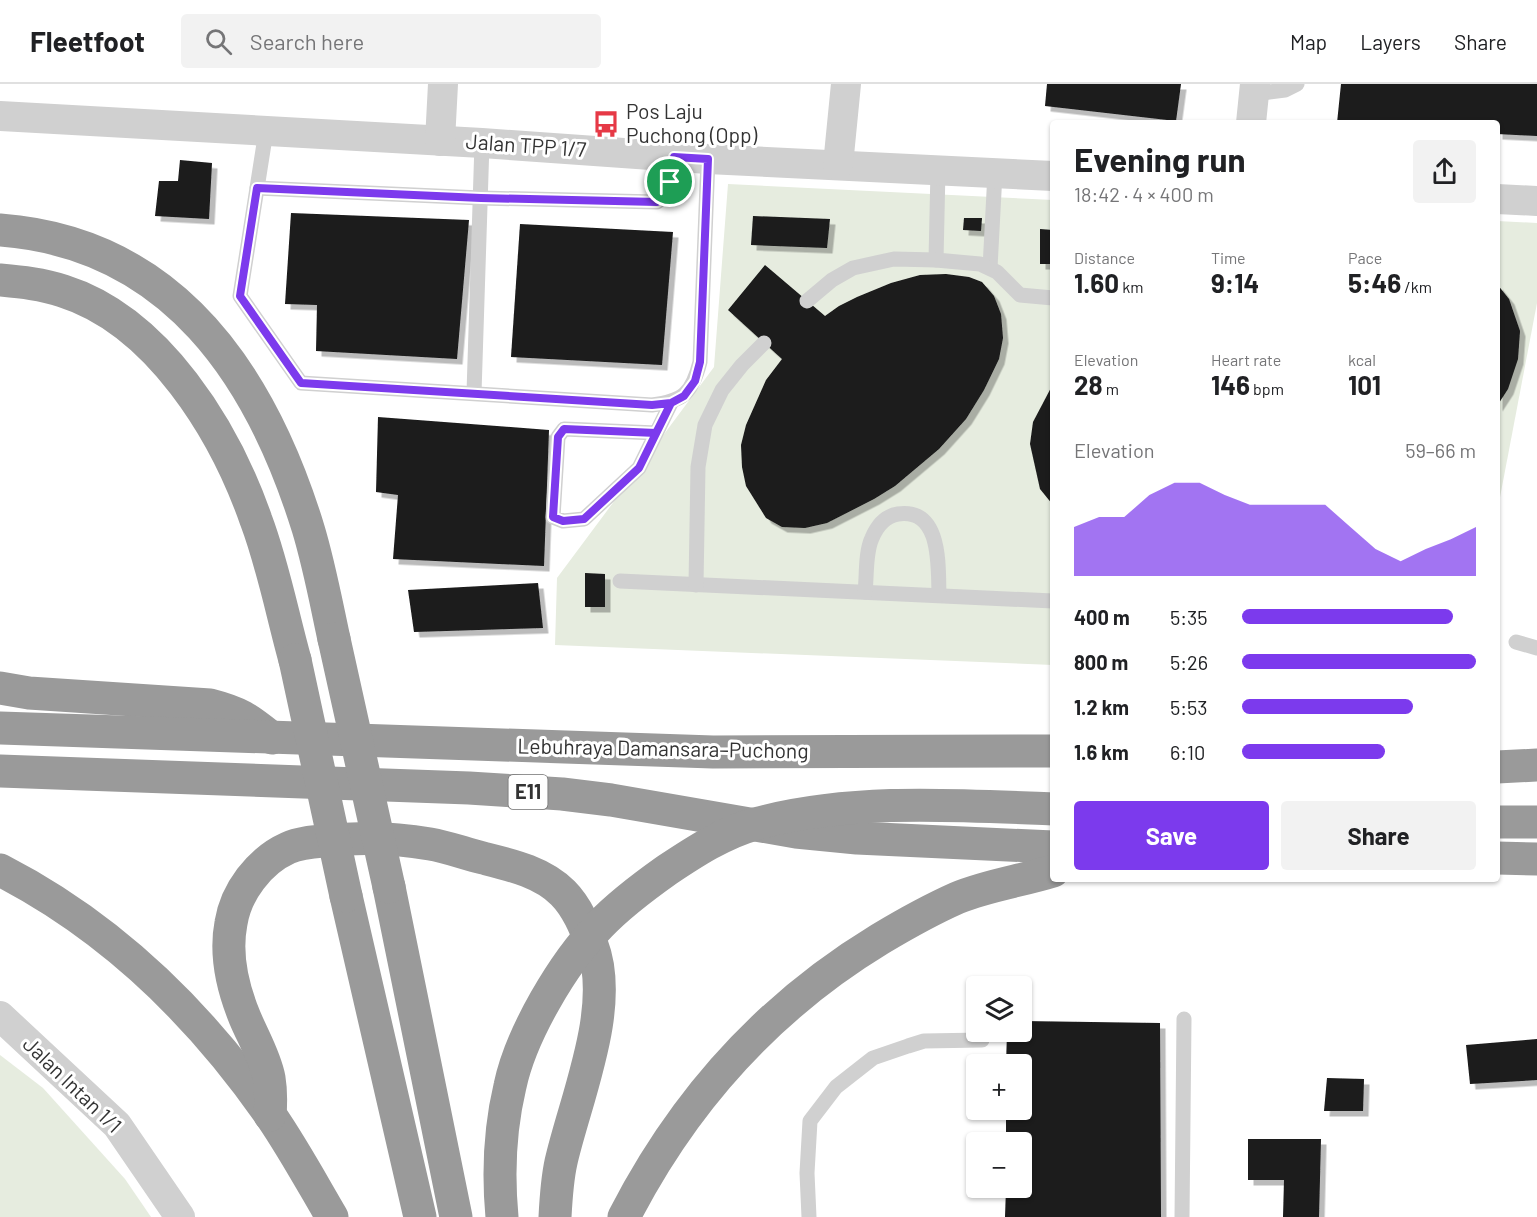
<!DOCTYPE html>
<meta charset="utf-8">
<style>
body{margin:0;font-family:Barlow,sans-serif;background:#f2f2f2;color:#202124;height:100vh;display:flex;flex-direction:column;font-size:22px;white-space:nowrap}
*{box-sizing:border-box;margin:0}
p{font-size:20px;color:#757577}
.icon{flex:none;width:33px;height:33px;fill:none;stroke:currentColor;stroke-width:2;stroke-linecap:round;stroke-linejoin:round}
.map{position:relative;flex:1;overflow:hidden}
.details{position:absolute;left:1050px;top:36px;width:450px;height:762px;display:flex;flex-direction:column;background:#fff;border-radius:6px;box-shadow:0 2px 4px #0004}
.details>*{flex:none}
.buttons{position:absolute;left:966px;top:892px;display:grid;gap:12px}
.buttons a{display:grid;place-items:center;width:66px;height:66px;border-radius:6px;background:#fff;box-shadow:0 2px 4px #0004;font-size:30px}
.pin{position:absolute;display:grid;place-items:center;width:51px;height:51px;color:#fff;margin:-26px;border:3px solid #fff;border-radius:50%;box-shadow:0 2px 6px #0007}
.round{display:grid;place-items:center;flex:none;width:63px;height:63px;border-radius:6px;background:#f2f2f2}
.overview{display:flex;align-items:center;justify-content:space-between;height:102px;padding:0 24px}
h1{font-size:33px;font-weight:700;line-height:45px}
.stats{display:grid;grid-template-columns:repeat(3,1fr);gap:9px;height:102px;padding:6px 24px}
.stats div{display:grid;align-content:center}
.stats b{font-size:26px;font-weight:700}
.stats small{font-size:16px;font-weight:400}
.stats p{font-size:16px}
.chart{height:168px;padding:12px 24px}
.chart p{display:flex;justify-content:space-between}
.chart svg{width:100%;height:108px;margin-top:6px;fill:#7c3aed;opacity:.7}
.button{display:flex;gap:12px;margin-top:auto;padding:12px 24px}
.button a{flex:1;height:69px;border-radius:6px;background:#7c3aed;color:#fff;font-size:24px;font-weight:700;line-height:69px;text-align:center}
.button a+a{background:#f2f2f2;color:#202124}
ul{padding:0 24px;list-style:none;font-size:20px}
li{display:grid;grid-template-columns:96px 72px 1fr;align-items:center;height:45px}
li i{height:15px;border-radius:8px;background:#7c3aed}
header{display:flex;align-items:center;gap:36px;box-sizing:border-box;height:84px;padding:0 30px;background:#fff;border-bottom:2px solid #e0e0e0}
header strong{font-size:28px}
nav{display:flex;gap:33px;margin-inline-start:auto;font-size:21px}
.search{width:420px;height:54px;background:#f2f2f2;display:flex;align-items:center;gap:15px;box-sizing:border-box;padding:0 21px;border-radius:6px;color:#757577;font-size:22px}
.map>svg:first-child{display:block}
</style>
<header>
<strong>Fleetfoot</strong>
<div class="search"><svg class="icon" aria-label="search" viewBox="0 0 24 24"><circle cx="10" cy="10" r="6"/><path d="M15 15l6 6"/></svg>Search here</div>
<nav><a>Map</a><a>Layers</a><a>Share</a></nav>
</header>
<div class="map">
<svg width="1537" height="1133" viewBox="0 0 1537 1133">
<defs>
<filter id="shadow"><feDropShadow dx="5.5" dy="5.5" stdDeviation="0" flood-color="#0004"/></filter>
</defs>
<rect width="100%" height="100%" fill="#fff"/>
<g fill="#e6ecdf">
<polygon points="728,100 1053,116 1053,581 555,561 557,494 714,283"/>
<polygon points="1497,137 1537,139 1537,219 1497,429"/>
<polygon points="0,971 43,1004 125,1095 151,1133 0,1133"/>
</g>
<g fill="#1a1a1a" filter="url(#shadow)">
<polygon points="1047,0 1181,0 1176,37 1045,22"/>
<polygon points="1341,0 1537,0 1537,52 1497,50 1497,39 1337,39"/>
<polygon points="180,76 212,79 209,135 155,132 159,97 178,97"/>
<polygon points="291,129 469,136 457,275 316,267 317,221 285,220"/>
<polygon points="753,132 830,135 827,164 751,161"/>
<polygon points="964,134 982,134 981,147 963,146"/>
<polygon points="520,140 673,148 662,281 511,273"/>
<polygon points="1040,145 1053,146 1053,180 1040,180"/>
<polygon points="765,181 825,232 839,222 857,213 891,199 920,191 946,190 969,193 982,198 994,212 1001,230 1003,254 999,275 984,306 966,335 939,365 895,402 874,415 827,439 805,444 782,443 766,434 746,402 742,383 741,361 746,341 766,296 782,275 728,226"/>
<polygon points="1497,200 1509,215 1520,247 1518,275 1508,305 1497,322"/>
<polygon points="1053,300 1053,421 1040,405 1030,360 1033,338"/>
<polygon points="378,333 549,346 544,482 393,475 398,411 376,408"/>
<polygon points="585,489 605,490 605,523 585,523"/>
<polygon points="538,499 543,544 414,548 408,506"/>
<polygon points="1022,937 1160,939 1161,1133 1005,1133 1006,1104 1022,1104 1022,1059 1006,1059 1006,1026 1022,1026 1022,981 1006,981 1007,948 1022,948"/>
<polygon points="1537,955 1537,996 1470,1000 1466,961"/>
<polygon points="1327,994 1364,995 1363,1027 1324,1027"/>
<polygon points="1248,1055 1321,1055 1319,1133 1283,1133 1284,1096 1248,1096"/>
</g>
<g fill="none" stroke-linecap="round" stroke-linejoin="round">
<g stroke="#d0d0d0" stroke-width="15">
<polyline points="1254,10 1285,6 1297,0"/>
<path d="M266 47 240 212 301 299 652 321C684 317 692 309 700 278L708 75"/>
<path d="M257 104 481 114 657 118C671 109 671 88 674 73"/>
<polyline points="936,176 938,86"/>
<polyline points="990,184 995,89"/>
<polyline points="807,217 832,196 853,184 894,175 936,176 980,180 997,188 1020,211 1053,214"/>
<polyline points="474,309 482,59"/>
<polyline points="656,349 564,345 558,353 553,433 563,437 584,435 639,384 671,319"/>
<polyline points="620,497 1053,517"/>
<polyline points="696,501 698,383 705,341 722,306 742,281 764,259"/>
<path d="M865 508C867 492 865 469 872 454 877 442 885 432 898 430 942 424 938 482 939 511"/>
<polyline points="1516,558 1537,564"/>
<polyline points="809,1133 807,1089 810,1037 836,1003 873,974 908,962 924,957 982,956"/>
<polyline points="1182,1133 1184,935"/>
</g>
<g stroke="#d0d0d0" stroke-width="30">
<polyline points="0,32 482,59 708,75 1053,92"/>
<polyline points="1251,39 1255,0"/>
<polyline points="440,57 443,0"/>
<polyline points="838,81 846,0"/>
<polyline points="1497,115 1537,117"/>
<polyline points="0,932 117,1041 180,1133"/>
</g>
<g stroke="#9a9a9a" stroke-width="33">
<path d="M0 146C173 159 261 292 308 444 319 480 326 518 334 555"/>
<path d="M0 196C21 198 42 200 63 207 158 237 225 347 256 436 273 481 282 529 295 576"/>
<path d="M0 604 29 609 210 621C241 629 248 635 272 654"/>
<polyline points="0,644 713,668 1053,667"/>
<polyline points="1497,683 1537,681"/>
<polyline points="0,687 469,704 562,710 611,716 796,748 857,754 1053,763"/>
<polyline points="1497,738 1537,738"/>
<polyline points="1497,774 1537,775"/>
<path d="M0 786C111 843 200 930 271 1032 293 1064 312 1099 332 1133"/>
<polyline points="389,803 456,1133"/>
<polyline points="346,812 420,1133"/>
<path d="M270 1031C271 1018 271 1006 269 994 265 973 253 953 245 934 233 905 225 870 231 839 236 808 259 777 288 764 299 759 312 758 324 757 358 753 395 754 430 760 448 763 466 770 483 774 511 781 542 788 563 809 577 823 585 843 592 861 616 923 575 1016 561 1078 557 1096 556 1114 555 1133"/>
<path d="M624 1133C684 1016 768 923 880 855 905 840 930 826 957 814 988 801 1021 797 1053 787"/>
</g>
<g stroke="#9a9a9a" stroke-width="33">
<polyline points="334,555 389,803"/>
<polyline points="295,576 346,812"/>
<path d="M502 1133C498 1090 500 1044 510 1002 521 950 563 879 600 841 620 820 643 803 667 786 694 768 723 749 755 740 851 714 954 721 1053 725"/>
</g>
</g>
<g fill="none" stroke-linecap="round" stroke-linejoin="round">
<defs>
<polyline id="route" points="670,98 663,114 657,118 481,114 257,104 240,212 301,299 652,321 671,319 639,384 584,435 563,437 553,433 558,353 564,345 656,349 671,319 684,312 695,297 700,278 708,75 674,73 670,98"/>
</defs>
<use href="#route" stroke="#fff" stroke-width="12"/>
<use href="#route" stroke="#7c3aed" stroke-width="8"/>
</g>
<defs>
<symbol id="bus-bare" viewBox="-9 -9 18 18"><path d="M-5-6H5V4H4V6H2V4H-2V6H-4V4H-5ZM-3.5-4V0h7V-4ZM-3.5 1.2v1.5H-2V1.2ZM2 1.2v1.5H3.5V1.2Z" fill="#e63946" stroke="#fff" stroke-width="2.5" paint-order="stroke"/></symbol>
</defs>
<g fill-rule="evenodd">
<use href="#bus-bare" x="587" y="21" width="38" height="38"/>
</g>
<g text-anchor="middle" stroke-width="6" stroke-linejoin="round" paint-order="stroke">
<rect fill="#fff" stroke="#707070" stroke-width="1.5" x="508.5" y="691" width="39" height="34" rx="4.5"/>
<g font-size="20" font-weight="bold" fill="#333">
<text x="528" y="715">E11</text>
</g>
<g font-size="21" fill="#333" stroke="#fff" text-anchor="start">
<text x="626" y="35">Pos Laju<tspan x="626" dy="24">Puchong (Opp)</tspan></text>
</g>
<g font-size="21" fill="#333" stroke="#fff">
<text transform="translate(526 62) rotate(4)" y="7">Jalan TPP 1/7</text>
<text transform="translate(663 665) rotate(1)" y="7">Lebuhraya Damansara–Puchong</text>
<text transform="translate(72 1001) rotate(44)" y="7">Jalan Intan 1/1</text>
</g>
</g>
</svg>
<div class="buttons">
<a><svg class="icon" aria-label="layers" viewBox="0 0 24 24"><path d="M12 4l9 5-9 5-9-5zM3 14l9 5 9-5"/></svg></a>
<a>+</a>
<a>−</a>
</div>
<div class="pin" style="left:670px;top:98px;background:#1e9e55"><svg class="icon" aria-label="arrive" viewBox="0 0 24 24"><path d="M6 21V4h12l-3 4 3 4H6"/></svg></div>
<section class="details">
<div class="overview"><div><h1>Evening run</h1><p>18:42 · 4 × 400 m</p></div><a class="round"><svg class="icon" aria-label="share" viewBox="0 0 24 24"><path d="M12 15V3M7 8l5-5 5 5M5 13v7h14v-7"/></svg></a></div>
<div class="stats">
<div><p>Distance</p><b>1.60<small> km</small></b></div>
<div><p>Time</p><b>9:14</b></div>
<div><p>Pace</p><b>5:46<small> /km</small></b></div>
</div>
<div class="stats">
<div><p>Elevation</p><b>28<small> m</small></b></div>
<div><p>Heart rate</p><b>146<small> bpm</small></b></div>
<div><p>kcal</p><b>101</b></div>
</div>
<div class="chart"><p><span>Elevation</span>59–66 m</p>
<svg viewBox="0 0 160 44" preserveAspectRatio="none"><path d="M0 44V24L10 20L20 20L30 11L40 6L50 6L60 11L70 15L80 15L90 15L100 15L110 24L120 33L130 38L140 33L150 29L160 24V44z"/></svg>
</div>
<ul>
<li><b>400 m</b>5:35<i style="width:90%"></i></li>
<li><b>800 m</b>5:26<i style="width:100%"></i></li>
<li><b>1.2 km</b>5:53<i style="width:73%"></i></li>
<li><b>1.6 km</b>6:10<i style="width:61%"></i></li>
</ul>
<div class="button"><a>Save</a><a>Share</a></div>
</section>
</div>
